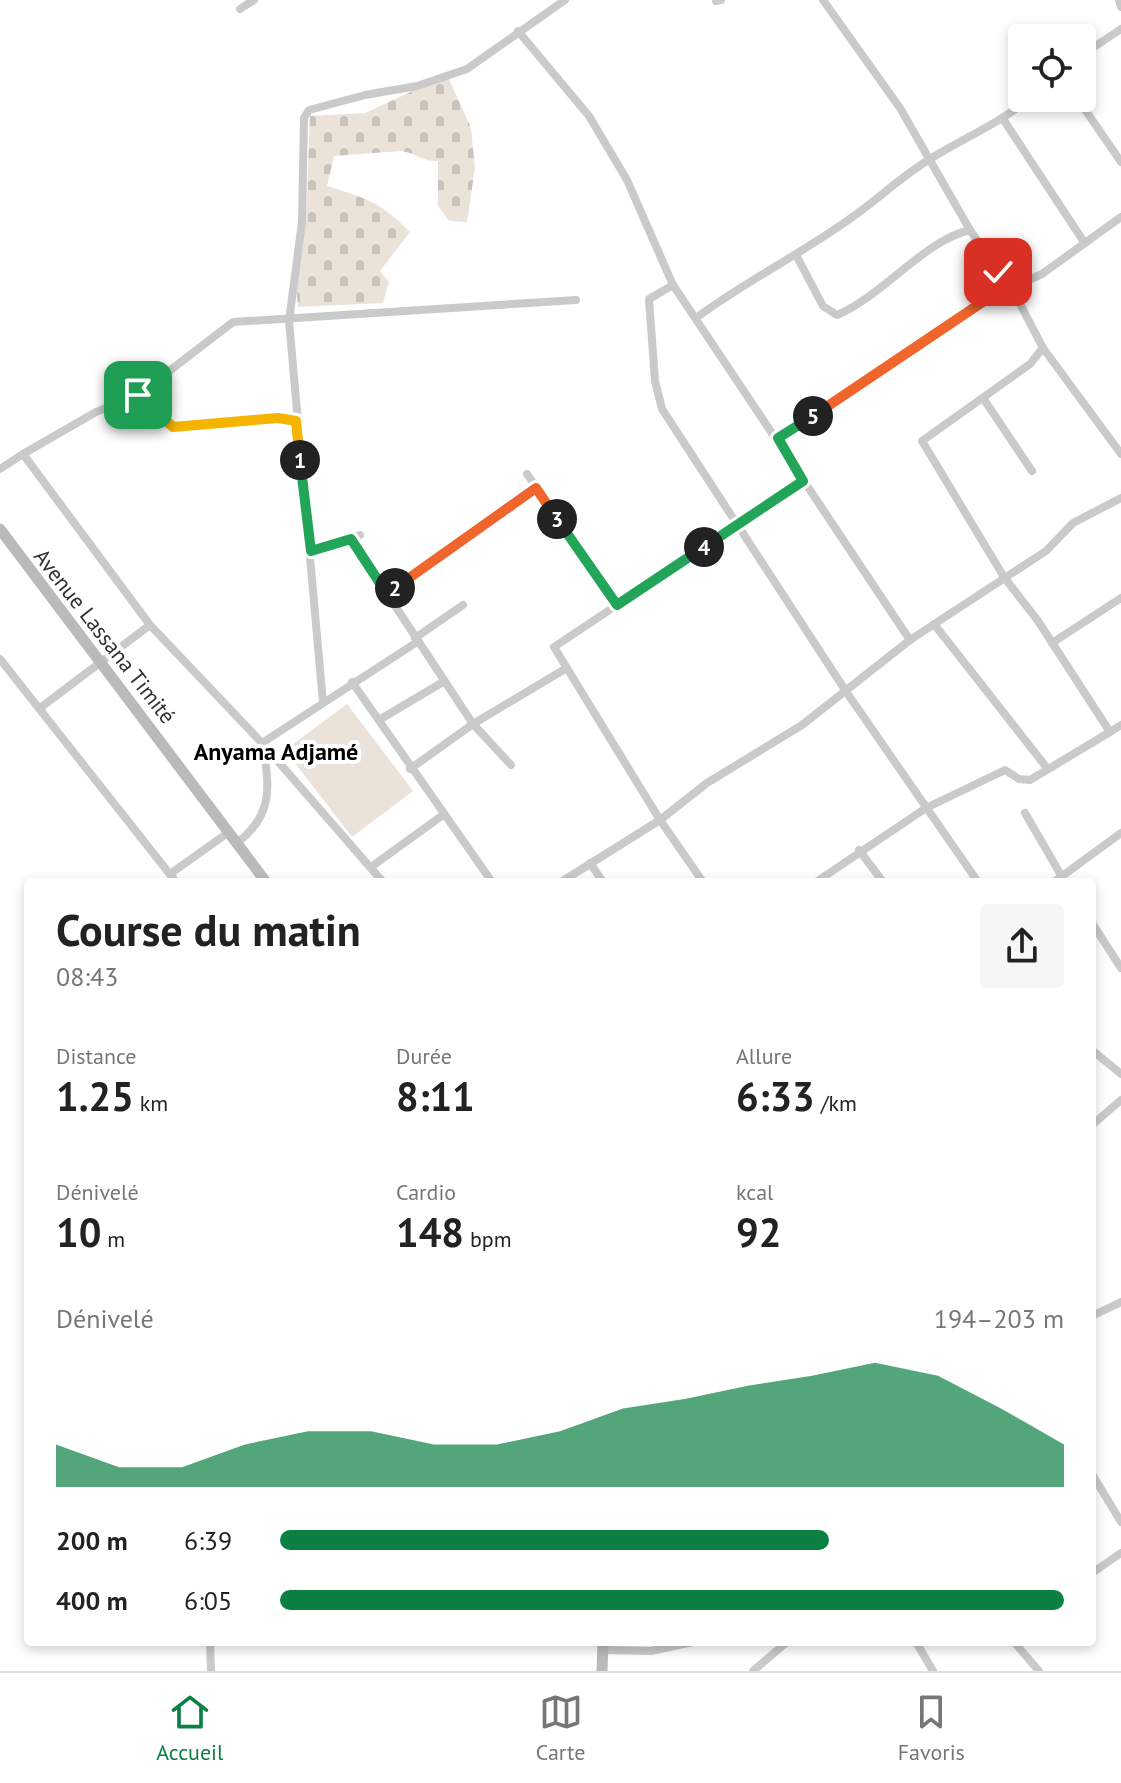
<!DOCTYPE html>
<html lang="fr">
<meta charset="utf-8">
<style>
body{margin:0;font-family:"PT Sans",sans-serif;background:#f6f6f6;color:#222;height:100vh;display:flex;flex-direction:column;font-size:30px;white-space:nowrap}
*{box-sizing:border-box;margin:0}
p{font-size:26px;color:#767676}
.icon{flex:none;width:44px;height:44px;fill:none;stroke:currentColor;stroke-width:2;stroke-linecap:round;stroke-linejoin:round}
.map{position:relative;flex:1;overflow:hidden}
.side{position:absolute;left:24px;top:878px;width:1072px;height:768px;display:flex;flex-direction:column;background:#fff;border-radius:8px;box-shadow:0 4px 12px #0003}
.side>*{flex:none}
.buttons{position:absolute;left:1008px;top:24px;display:grid;gap:16px}
.buttons a{display:grid;place-items:center;width:88px;height:88px;border-radius:8px;background:#fff;box-shadow:0 4px 12px #0003;font-size:40px}
.pin{position:absolute;display:grid;place-items:center;width:68px;height:68px;color:#fff;margin:-34px;border-radius:16px;box-shadow:0 4px 12px #0006}
.km{position:absolute;width:40px;height:40px;margin:-20px;border-radius:50%;background:#222;color:#fff;font-size:22px;line-height:40px;text-align:center}
.round{display:grid;place-items:center;flex:none;width:84px;height:84px;border-radius:8px;background:#f6f6f6}
.summary{display:flex;align-items:center;justify-content:space-between;height:136px;padding:0 32px}
h1{font-size:44px;font-weight:700;line-height:60px}
.figures{display:grid;grid-template-columns:repeat(3,1fr);gap:12px;height:136px;padding:8px 32px}
.figures div{display:grid;align-content:center}
.figures b{font-size:40px;font-weight:700}
.figures small{font-size:22px;font-weight:400}
.figures p{font-size:22px}
.chart{height:224px;padding:16px 32px}
.chart p{display:flex;justify-content:space-between}
.chart svg{width:100%;height:144px;margin-top:8px;fill:#0b8043;opacity:.7}
ul{padding:0 32px;list-style:none;font-size:26px}
li{display:grid;grid-template-columns:128px 96px 1fr;align-items:center;height:60px}
li i{height:20px;border-radius:10px;background:#0b8043}
.dock{display:flex;justify-content:space-around;align-items:center;height:112px;border-top:2px solid #e0e0e0;background:#fff;font-size:22px;color:#767676}
.dock a{display:grid;justify-items:center;gap:4px}
.dock .selected{color:#0b8043}
.map>svg:first-child{display:block}
</style>
<div class="map">
<svg width="1121" height="1671" viewBox="0 0 1121 1671">
<defs>
<pattern id="cemetery-stones" width="16" height="16" patternUnits="userSpaceOnUse" patternTransform="scale(2)"><rect width="16" height="16" fill="#ebe3da"/><path d="M2 7V4a2 2 0 0 1 4 0v3zM10 15v-3a2 2 0 0 1 4 0v3z" fill="#cac3bb"/></pattern>
</defs>
<rect width="100%" height="100%" fill="#fff"/>
<path fill="url(#cemetery-stones)" d="M449 79 471 128 475 168 467 222 449 221 438 206V161C423 162 416 153 401 151L334 156 327 186C367 199 378 200 410 232L380 271 389 282 383 303 298 307 296 287 306 221 310 116 365 113 419 88Z"/>
<polygon fill="#ebe3da" points="347,704 413,791 352,837 285,750"/>
<g fill="none" stroke-linecap="round" stroke-linejoin="round">
<g stroke="#cacaca" stroke-width="8">
<polyline points="823,0 900,108 970,230 1017,298 1043,348 1121,454"/>
<polyline points="1119,0 1121,7"/>
<polyline points="716,1 721,0"/>
<polyline points="240,9 254,0"/>
<polyline points="518,31 589,116 627,180 673,285 910,640"/>
<polyline points="1082,55 1121,29"/>
<polyline points="1077,98 1121,162"/>
<polyline points="1003,119 1084,242"/>
<path d="M796 255 823 306 837 315C883 296 923 241 970 230"/>
<polyline points="673,285 649,299 655,381 662,409 847,693 978,882"/>
<path d="M696 318C746 281 801 254 851 218 878 199 902 176 930 159 964 138 1000 123 1030 98"/>
<polyline points="138,395 173,427 278,418 296,421"/>
<polyline points="983,398 1032,471"/>
<polyline points="778,438 842,398 981,302 1042,274 1121,217"/>
<polyline points="23,454 96,412 138,395 233,322 576,300"/>
<polyline points="0,469 23,454 150,625 262,743 383,882"/>
<polyline points="527,474 617,605"/>
<polyline points="351,539 473,724 511,765"/>
<polyline points="311,551 360,535"/>
<polyline points="387,594 536,488"/>
<polyline points="934,624 1047,768"/>
<polyline points="415,638 463,605"/>
<polyline points="1052,643 1121,598"/>
<polyline points="0,659 176,882"/>
<polyline points="352,682 492,882"/>
<polyline points="323,703 289,321 302,222 304,118 309,110 365,95 417,86 467,69 565,0"/>
<polyline points="40,708 150,625"/>
<polyline points="379,720 443,682"/>
<polyline points="1110,732 1121,725"/>
<polyline points="410,769 473,724 565,669"/>
<polyline points="1025,813 1065,882"/>
<path d="M237 843C274 815 270 785 262 743L417 642"/>
<polyline points="859,850 883,882"/>
<polyline points="590,863 603,882"/>
<polyline points="371,867 443,815"/>
<polyline points="170,874 229,832"/>
<polyline points="561,882 660,820 707,783 802,725 910,640 1046,551 1073,523 1121,498"/>
<polyline points="703,882 660,820 554,647 803,481"/>
<polyline points="816,882 926,808 1005,770 1019,779 1030,780 1110,732 1038,621 1004,577 922,441 1030,364 1043,348"/>
<polyline points="1054,882 1121,833"/>
<polyline points="1092,923 1121,968"/>
<polyline points="1092,1050 1121,1074"/>
<polyline points="1092,1125 1121,1100"/>
<polyline points="1092,1316 1121,1302"/>
<polyline points="1092,1474 1121,1522"/>
<polyline points="1092,1573 1121,1553"/>
<polyline points="210,1642 211,1671"/>
<polyline points="916,1642 933,1671"/>
<polyline points="1014,1642 1039,1671"/>
<polyline points="603,1650 651,1651 693,1642"/>
<polyline points="753,1671 787,1642"/>
</g>
<g stroke="#bababa" stroke-width="11">
<polyline points="0,529 266,882"/>
<polyline points="602,1671 603,1642"/>
</g>
</g>
<g fill="none" stroke-linecap="round" stroke-linejoin="round">
<defs>
<polyline id="split-1" points="138,395 173,427 278,418 296,421 300,460"/>
<polyline id="split-2" points="300,460 311,551 351,539 387,594 395,588"/>
<polyline id="split-3" points="395,588 536,488 557,519"/>
<polyline id="split-4" points="557,519 617,605 704,547"/>
<polyline id="split-5" points="704,547 803,481 778,438 813,416"/>
<polyline id="split-6" points="813,416 987,299"/>
<polyline id="split-7" points="987,299 1011,288 998,272"/>
</defs>
<use href="#split-1" stroke="#fff" stroke-width="16"/>
<use href="#split-2" stroke="#fff" stroke-width="16"/>
<use href="#split-3" stroke="#fff" stroke-width="16"/>
<use href="#split-4" stroke="#fff" stroke-width="16"/>
<use href="#split-5" stroke="#fff" stroke-width="16"/>
<use href="#split-6" stroke="#fff" stroke-width="16"/>
<use href="#split-7" stroke="#fff" stroke-width="16"/>
<use href="#split-1" stroke="#f5b400" stroke-width="10"/>
<use href="#split-2" stroke="#22a559" stroke-width="10"/>
<use href="#split-3" stroke="#f0652b" stroke-width="10"/>
<use href="#split-4" stroke="#22a559" stroke-width="10"/>
<use href="#split-5" stroke="#22a559" stroke-width="10"/>
<use href="#split-6" stroke="#f0652b" stroke-width="10"/>
<use href="#split-7" stroke="#f5b400" stroke-width="10"/>
</g>
<g text-anchor="middle" stroke-width="8" stroke-linejoin="round" paint-order="stroke">
<g font-size="22" fill="#303030" stroke="#fff">
<text transform="translate(105 636) rotate(52)" y="8">Avenue Lassana Timité</text>
</g>
<g font-size="24" font-weight="bold" fill="#000" stroke="#fff">
<text x="276" y="760">Anyama Adjamé</text>
</g>
</g>
</svg>
<div class="buttons">
<a><svg class="icon" aria-label="locate" viewBox="0 0 24 24"><circle cx="12" cy="12" r="6"/><path d="M12 2v4M12 18v4M2 12h4M18 12h4"/></svg></a>
</div>
<div class="pin" style="left:138px;top:395px;background:#1e9e55"><svg class="icon" aria-label="arrive" viewBox="0 0 24 24"><path d="M6 21V4h12l-3 4 3 4H6"/></svg></div>
<div class="pin" style="left:998px;top:272px;background:#d93025"><svg class="icon" aria-label="check" viewBox="0 0 24 24"><path d="M5 12l5 5 9-10"/></svg></div>
<b class="km" style="left:300px;top:460px">1</b>
<b class="km" style="left:395px;top:588px">2</b>
<b class="km" style="left:557px;top:519px">3</b>
<b class="km" style="left:704px;top:547px">4</b>
<b class="km" style="left:813px;top:416px">5</b>
<section class="side">
<div class="summary"><div><h1>Course du matin</h1><p>08:43</p></div><a class="round"><svg class="icon" aria-label="share" viewBox="0 0 24 24"><path d="M12 15V3M7 8l5-5 5 5M5 13v7h14v-7"/></svg></a></div>
<div class="figures">
<div><p>Distance</p><b>1.25<small> km</small></b></div>
<div><p>Durée</p><b>8:11</b></div>
<div><p>Allure</p><b>6:33<small> /km</small></b></div>
</div>
<div class="figures">
<div><p>Dénivelé</p><b>10<small> m</small></b></div>
<div><p>Cardio</p><b>148<small> bpm</small></b></div>
<div><p>kcal</p><b>92</b></div>
</div>
<div class="chart"><p><span>Dénivelé</span>194–203 m</p>
<svg viewBox="0 0 160 44" preserveAspectRatio="none"><path d="M0 44V31L10 38L20 38L30 31L40 27L50 27L60 31L70 31L80 27L90 20L100 17L110 13L120 10L130 6L140 10L150 20L160 31V44z"/></svg>
</div>
<ul>
<li><b>200 m</b>6:39<i style="width:70%"></i></li>
<li><b>400 m</b>6:05<i style="width:100%"></i></li>
</ul>
</section>
</div>
<nav class="dock">
<a class="selected"><svg class="icon" aria-label="home" viewBox="0 0 24 24"><path d="M3 11l9-7 9 7M6 9v11h12V9"/></svg>Accueil</a>
<a><svg class="icon" aria-label="map" viewBox="0 0 24 24"><path d="M3 6l6-2 6 2 6-2v14l-6 2-6-2-6 2zM9 4v14M15 6v14"/></svg>Carte</a>
<a><svg class="icon" aria-label="saved" viewBox="0 0 24 24"><path d="M7 4h10v16l-5-4-5 4z"/></svg>Favoris</a>
</nav>
